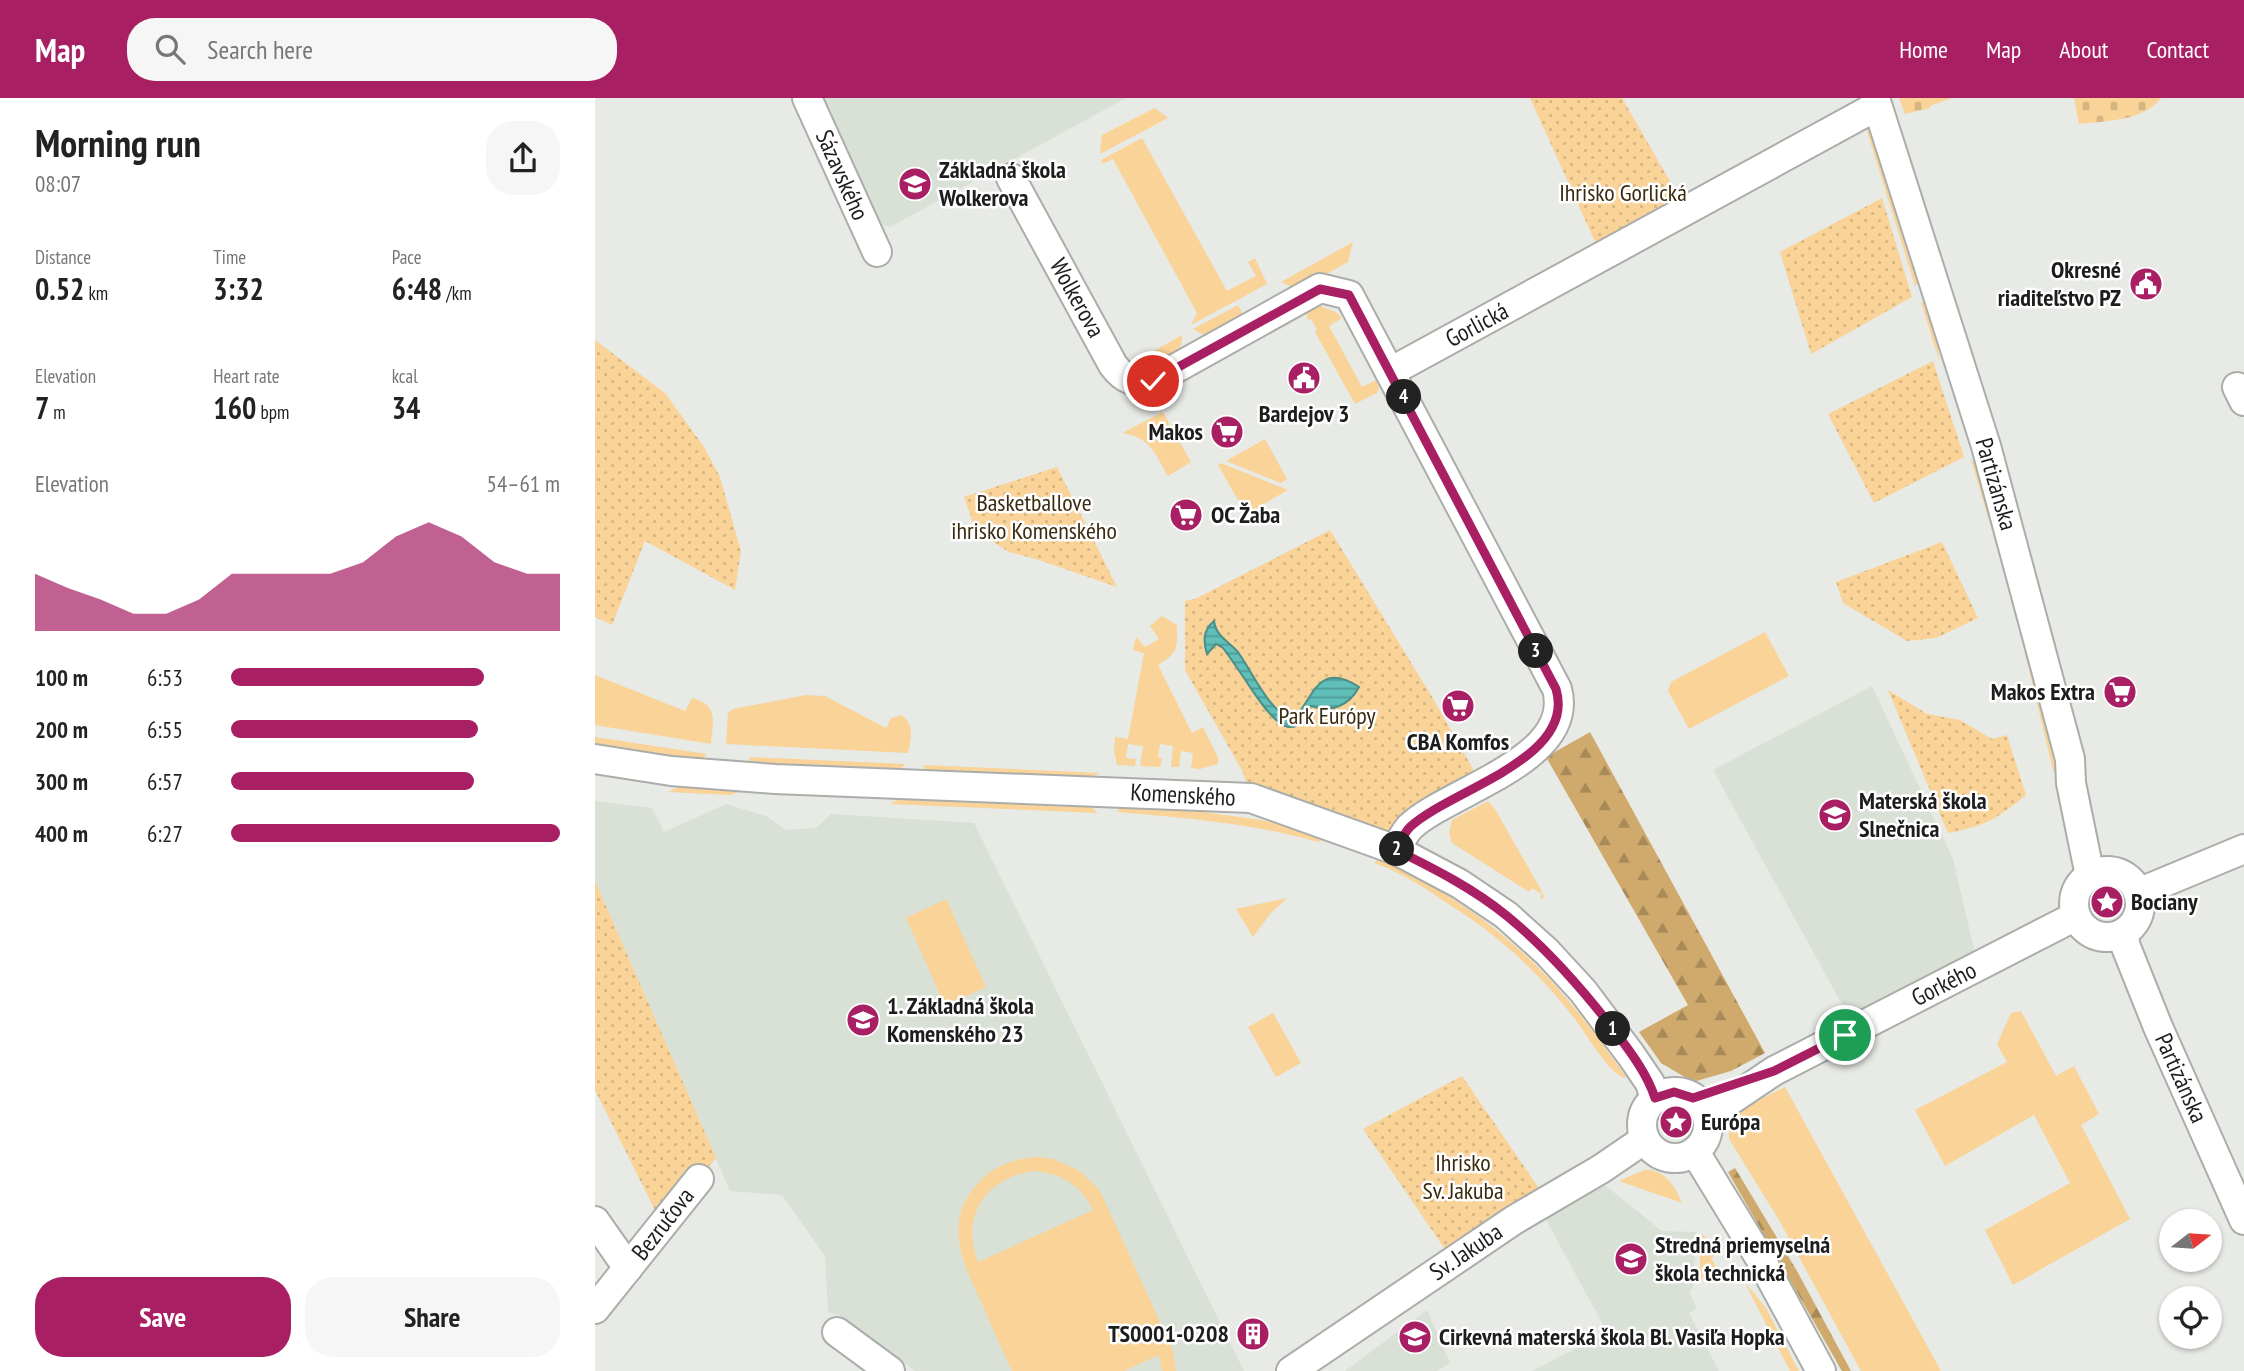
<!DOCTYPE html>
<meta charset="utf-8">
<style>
body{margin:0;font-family:"PT Sans Narrow",sans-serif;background:#f6f6f6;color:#222;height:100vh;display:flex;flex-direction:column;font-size:26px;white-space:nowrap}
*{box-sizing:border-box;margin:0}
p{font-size:23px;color:#767676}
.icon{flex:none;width:38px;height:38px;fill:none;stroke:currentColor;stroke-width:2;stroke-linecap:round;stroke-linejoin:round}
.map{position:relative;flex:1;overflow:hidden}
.panel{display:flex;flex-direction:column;background:#fff;width:595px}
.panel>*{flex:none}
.needle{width:46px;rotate:73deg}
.buttons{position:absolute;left:1564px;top:1111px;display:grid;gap:14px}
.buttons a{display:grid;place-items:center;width:63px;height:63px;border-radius:50%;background:#fff;box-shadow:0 2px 5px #0004;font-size:35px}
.pin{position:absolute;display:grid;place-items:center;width:60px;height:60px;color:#fff;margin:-30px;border:4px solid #fff;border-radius:50%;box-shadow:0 2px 7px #0007}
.km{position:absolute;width:35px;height:35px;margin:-18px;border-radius:50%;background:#222;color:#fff;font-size:19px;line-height:35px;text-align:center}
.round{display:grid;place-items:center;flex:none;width:74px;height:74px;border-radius:28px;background:#f6f6f6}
.summary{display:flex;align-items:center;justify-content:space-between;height:119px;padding:0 35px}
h1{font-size:38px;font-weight:700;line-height:52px}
.metrics{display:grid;grid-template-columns:repeat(3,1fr);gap:10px;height:119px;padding:7px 35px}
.metrics div{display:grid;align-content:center}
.metrics b{font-size:30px;font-weight:700}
.metrics small{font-size:19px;font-weight:400}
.metrics p{font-size:19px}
.chart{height:196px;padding:14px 35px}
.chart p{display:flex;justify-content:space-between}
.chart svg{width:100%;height:126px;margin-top:7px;fill:#a81f64;opacity:.7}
.button{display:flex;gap:14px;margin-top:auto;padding:14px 35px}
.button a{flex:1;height:80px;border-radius:28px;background:#a81f64;color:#fff;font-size:28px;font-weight:700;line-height:80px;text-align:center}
.button a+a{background:#f6f6f6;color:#222}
ul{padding:0 35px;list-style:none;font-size:23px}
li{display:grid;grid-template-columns:112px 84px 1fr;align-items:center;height:52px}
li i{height:18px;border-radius:9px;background:#a81f64}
header{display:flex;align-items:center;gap:42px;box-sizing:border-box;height:98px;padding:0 35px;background:#a81f64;color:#fff}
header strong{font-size:33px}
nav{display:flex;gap:38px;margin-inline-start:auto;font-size:24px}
.search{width:490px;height:63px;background:#f6f6f6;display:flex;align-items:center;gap:18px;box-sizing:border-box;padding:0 24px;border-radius:28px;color:#767676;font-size:26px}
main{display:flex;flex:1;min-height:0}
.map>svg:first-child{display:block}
</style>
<header>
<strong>Map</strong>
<div class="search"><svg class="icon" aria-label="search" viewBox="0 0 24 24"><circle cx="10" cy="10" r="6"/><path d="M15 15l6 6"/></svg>Search here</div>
<nav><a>Home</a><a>Map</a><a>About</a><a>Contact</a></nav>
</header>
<main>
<section class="panel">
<div class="summary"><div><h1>Morning run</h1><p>08:07</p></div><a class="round"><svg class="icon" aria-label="share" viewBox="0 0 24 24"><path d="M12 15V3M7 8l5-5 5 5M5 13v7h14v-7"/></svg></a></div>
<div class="metrics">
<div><p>Distance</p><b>0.52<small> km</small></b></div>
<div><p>Time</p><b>3:32</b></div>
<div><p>Pace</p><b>6:48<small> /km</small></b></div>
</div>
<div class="metrics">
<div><p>Elevation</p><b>7<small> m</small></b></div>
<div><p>Heart rate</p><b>160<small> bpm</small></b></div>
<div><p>kcal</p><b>34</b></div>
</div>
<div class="chart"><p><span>Elevation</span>54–61 m</p>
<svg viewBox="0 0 160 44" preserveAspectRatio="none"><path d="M0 44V24L10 29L20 33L30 38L40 38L50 33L60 24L70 24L80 24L90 24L100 20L110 11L120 6L130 11L140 20L150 24L160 24V44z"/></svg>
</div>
<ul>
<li><b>100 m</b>6:53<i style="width:77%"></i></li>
<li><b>200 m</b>6:55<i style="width:75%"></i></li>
<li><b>300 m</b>6:57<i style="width:74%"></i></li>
<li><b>400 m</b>6:27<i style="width:100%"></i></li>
</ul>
<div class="button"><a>Save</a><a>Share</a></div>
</section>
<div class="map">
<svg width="1649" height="1273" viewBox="0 0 1649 1273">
<defs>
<pattern id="forest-firs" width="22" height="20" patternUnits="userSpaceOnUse" patternTransform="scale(1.75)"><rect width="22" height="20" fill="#d0aa6d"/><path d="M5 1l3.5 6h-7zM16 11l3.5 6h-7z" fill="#a88a59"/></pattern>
<pattern id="cemetery-stones" width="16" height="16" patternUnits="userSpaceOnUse" patternTransform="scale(1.75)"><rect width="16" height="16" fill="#f9d397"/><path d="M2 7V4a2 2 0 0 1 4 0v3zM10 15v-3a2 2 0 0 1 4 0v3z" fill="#d5b582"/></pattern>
<pattern id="park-dots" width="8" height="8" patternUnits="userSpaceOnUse" patternTransform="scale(1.75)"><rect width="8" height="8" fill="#f9d397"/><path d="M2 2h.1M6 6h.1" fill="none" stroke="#d5b582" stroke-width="1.8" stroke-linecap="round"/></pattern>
<pattern id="water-rules" width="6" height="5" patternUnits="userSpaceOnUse" patternTransform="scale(1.75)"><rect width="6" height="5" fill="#60bfb8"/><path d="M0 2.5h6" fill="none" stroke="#4e9b95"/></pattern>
</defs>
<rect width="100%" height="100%" fill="#e8eae6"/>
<g fill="#d9e0d5">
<polygon points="227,0 531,0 295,129 284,125"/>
<polygon points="1277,588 1358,761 1380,856 1265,914 1248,908 1118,672"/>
<polygon points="0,703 57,710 69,734 131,706 171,718 191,732 221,730 236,716 379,725 649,1273 320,1273 246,1218 233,1214 230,1158 187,1097 135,1093 0,783"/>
<polygon points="996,1076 1067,1133 1101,1134 1098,1188 1094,1195 1102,1210 1094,1215 1124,1273 937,1273 1012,1234 943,1107"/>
<polygon points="832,1212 855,1265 842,1273 750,1273"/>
</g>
<g fill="#f9d397" fill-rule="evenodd">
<polygon points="560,10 573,20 505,56 507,37"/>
<polygon points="1271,30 1278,31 1325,184 1320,188"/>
<polygon points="547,40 632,193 661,178 653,164 660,160 672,186 596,227 602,215 518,61 508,66 506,62"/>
<polygon points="758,144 753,164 710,188 702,191 686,184"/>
<polygon points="1326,204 1333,206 1337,214 1345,265"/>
<polygon points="643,207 650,221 610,238 598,231"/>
<polygon points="725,208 741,214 747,220 734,228 767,289 781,282 784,289 782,295 760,306 720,234 722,232 716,221 713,222 711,214 717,209"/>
<path d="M587 237C589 257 568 263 554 272L532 268Z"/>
<path d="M568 314 596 364 573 378C560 356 555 339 527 335Z"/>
<polygon points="670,341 692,381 686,385 631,363"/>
<polygon points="1376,362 1384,367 1416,486 1414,490"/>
<polygon points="626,365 693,392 651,416 623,367"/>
<polygon points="1419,509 1424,512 1464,668 1459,676"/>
<path d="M567 518 582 527C582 550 584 554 563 567L597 635 608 629 623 659V666L605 671 596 670 598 655 586 653 584 669H576L578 648 565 646 563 659 567 660 565 669 545 668 548 648 533 646 531 660 541 661 540 668 522 667 519 653 520 639 533 641 549 555 538 552 541 539 550 549 564 541 555 528Z"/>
<polygon points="1170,534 1194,578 1094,631 1073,593 1076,584"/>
<path d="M0 577 90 613 97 600C124 607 118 623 116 646L0 627Z"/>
<path d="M211 597 230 598 291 630 296 620 307 617C320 629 316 639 313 655L131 646 133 615 138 611Z"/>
<polygon points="0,639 112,656 106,662 99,662 0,648"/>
<polygon points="155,659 310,666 305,672 298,673 154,667"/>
<polygon points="329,667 505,675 491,681 333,674 330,671"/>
<polygon points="86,688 143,691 142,695 134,697 73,694"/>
<polygon points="311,697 492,708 498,710 502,715 295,706"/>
<polygon points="893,703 900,711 946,792 949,798 948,801 945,801 947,796 937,790 934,794 857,745 854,735 857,722"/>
<path d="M526 709 608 714 673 723 731 740 723 744C655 725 592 720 522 714Z"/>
<path d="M782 762C800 764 819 778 835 787 925 840 972 894 1031 979L1030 980C1013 976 989 931 976 916 942 873 904 838 858 809 833 792 808 775 779 765Z"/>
<circle cx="1511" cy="806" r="14"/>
<polygon points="692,800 675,816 658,839 641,811"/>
<polygon points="351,801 391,889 350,908 311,820"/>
<polygon points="1426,913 1461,978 1479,968 1504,1016 1486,1027 1535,1121 1418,1187 1390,1132 1475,1085 1439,1017 1350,1068 1320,1012 1412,964 1402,946 1416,915"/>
<polygon points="678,915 706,965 681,979 653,929"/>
<path d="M1190 989 1346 1273H1266L1184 1122 1134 1041C1134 1035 1134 1029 1136 1024 1144 1010 1176 996 1190 989Z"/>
<circle cx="1081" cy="1025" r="14"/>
<path d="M444 1059 458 1061 485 1073 505 1093 577 1250 581 1273H567L564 1257 529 1273H417C407 1251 397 1230 388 1208 368 1166 346 1123 385 1083 401 1066 421 1060 444 1059ZM438 1073C466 1075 486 1087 498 1112L383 1164C365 1118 391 1080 438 1073Z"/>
<path d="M1049 1072C1070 1071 1080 1088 1087 1105L1024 1083Z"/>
<polygon points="1108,1136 1121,1157 1116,1160 1123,1172 1105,1182 1105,1140"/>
<polygon points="1149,1183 1171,1210 1204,1273 1195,1273"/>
</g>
<g fill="url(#forest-firs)">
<polygon points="995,634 1170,955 1136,973 1098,984 1066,965 1044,934 1093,907 951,659"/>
<polygon points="1140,1070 1202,1173 1256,1273 1247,1273 1133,1074"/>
</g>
<g fill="url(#cemetery-stones)">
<polygon points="1304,0 1357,0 1335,8 1335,10 1310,16"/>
<path d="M1479 0H1566C1549 23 1511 23 1484 26Z"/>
</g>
<g fill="url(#park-dots)">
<polygon points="935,0 1027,0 1092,113 1007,159"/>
<polygon points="1287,100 1317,199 1216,256 1185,154"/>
<polygon points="0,242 70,295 109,349 125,379 146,453 140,492 50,443 17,527 0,519"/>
<polygon points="1338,263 1369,359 1279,405 1233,316"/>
<polygon points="462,369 522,489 444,462 414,454 381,433 369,399"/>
<polygon points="735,432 837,599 886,685 801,752 656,700 648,674 590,572 590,503 600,501"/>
<polygon points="1347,444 1383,520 1341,540 1312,543 1248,505 1241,484"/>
<path d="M1293 592 1332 616 1365 622 1397 641 1412 637 1431 697C1402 721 1390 728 1353 735Z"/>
<polygon points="0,783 121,1060 67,1126 0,992"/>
<polygon points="867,978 952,1102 858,1163 768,1031"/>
</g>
<path fill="url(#water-rules)" stroke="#4c8e89" stroke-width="2" d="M619 523C621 538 633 543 642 553 653 566 678 621 696 618 717 615 716 558 764 589 754 608 736 615 716 608 697 657 668 608 653 586 645 574 637 562 628 550L621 546 612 556C608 543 608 532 619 523Z"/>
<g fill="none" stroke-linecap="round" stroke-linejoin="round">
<defs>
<g id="minor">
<polyline points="212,0 282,154"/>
<polyline points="1280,0 1391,348 1475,661 1476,685 1495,778"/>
<path d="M416 80 518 267C529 282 539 285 558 283L725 190 754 197 962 591C981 662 854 692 815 729 809 735 805 745 801 752"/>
<polyline points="795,274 1282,8"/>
<polyline points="1642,289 1649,303"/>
<polyline points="0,661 76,673 180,681 656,700 801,752 865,786 911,817 952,854 988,893 1036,957 1055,985 1060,1001"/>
<circle cx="1512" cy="806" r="33"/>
<polyline points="1543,795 1649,751"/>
<polyline points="1528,836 1531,849 1563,929 1649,1122"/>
<circle cx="1080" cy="1027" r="33"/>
<polyline points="1113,1028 1130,1006 1179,973 1481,818"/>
<polyline points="1100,1054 1166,1162 1226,1273"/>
<polyline points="0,1123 33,1170"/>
<polyline points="0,1211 104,1081"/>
<polyline points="242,1234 295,1273"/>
<polyline points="696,1273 919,1122 1006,1071 1050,1041"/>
</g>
</defs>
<use href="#minor" stroke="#abadaa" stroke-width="32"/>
<use href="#minor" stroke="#fff" stroke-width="28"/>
</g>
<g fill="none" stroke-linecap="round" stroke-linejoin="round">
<defs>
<path id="route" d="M558 283 725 191 754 197 961 591C982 661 854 692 815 729 809 735 805 745 801 752 840 771 879 791 912 818 950 849 982 885 1012 923 1030 947 1051 972 1060 1000L1079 994 1098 1000 1179 973 1250 937"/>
</defs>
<use href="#route" stroke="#fff" stroke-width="14"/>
<use href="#route" stroke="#a81f64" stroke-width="9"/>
</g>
<defs>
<symbol id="school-disc" viewBox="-11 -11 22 22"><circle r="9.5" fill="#a81f64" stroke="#fff"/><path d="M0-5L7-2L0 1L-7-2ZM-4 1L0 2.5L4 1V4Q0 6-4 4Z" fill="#fff"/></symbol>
<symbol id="civic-disc" viewBox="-11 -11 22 22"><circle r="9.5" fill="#a81f64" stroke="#fff"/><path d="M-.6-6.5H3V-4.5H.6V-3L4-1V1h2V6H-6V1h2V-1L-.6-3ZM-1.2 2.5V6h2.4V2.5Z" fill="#fff"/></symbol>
<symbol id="supermarket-disc" viewBox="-11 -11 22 22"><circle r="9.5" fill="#a81f64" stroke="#fff"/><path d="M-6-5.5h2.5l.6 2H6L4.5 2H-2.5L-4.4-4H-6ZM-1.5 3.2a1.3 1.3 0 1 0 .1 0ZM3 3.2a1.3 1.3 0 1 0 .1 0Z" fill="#fff"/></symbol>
<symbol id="sight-disc" viewBox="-11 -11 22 22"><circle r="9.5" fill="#a81f64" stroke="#fff"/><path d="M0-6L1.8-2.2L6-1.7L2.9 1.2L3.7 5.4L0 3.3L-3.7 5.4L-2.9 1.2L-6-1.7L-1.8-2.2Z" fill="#fff"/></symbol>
<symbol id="building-disc" viewBox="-11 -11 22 22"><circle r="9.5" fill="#a81f64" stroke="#fff"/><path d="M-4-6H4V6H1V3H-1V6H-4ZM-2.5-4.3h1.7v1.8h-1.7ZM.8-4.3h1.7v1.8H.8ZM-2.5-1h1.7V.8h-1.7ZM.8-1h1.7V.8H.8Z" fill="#fff"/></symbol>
</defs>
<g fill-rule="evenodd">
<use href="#school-disc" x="301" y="67" width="38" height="38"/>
<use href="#civic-disc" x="1532" y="167" width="38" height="38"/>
<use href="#civic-disc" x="690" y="261" width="38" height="38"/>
<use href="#supermarket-disc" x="613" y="315" width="38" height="38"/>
<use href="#supermarket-disc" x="572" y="398" width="38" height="38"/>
<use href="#supermarket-disc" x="1506" y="575" width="38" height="38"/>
<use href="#supermarket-disc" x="844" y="589" width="38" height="38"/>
<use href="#school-disc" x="1221" y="698" width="38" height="38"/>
<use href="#sight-disc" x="1493" y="785" width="38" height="38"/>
<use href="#school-disc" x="249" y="903" width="38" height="38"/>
<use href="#sight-disc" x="1062" y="1005" width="38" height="38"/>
<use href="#school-disc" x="1017" y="1142" width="38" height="38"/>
<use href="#building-disc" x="639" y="1217" width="38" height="38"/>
<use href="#school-disc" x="801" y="1220" width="38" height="38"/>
</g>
<g text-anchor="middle" stroke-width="5" stroke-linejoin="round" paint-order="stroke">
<g font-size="24" font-weight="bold" fill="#1c1d1c" stroke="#fff" text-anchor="start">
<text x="344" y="80">Základná škola<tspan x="344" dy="28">Wolkerova</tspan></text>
<text x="1526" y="180" text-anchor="end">Okresné<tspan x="1526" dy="28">riaditeľstvo PZ</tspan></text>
<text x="709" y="324" text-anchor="middle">Bardejov 3</text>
<text x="608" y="342" text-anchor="end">Makos</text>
<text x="616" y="425">OC Žaba</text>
<text x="1500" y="602" text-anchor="end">Makos Extra</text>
<text x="863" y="652" text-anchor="middle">CBA Komfos</text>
<text x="1264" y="711">Materská škola<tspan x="1264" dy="28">Slnečnica</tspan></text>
<text x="1536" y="812">Bociany</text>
<text x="292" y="916">1. Základná škola<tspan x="292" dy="28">Komenského 23</tspan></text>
<text x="1106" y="1032">Európa</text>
<text x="1060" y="1155">Stredná priemyselná<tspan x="1060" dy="28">škola technická</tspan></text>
<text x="634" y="1244" text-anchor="end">TS0001-0208</text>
<text x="844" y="1247">Cirkevná materská škola Bl. Vasiľa Hopka</text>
</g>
<g font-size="24" fill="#1c1d1c" stroke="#fff">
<text transform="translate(247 77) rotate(66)" y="8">Sázavského</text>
<text transform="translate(482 200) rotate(61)" y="8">Wolkerova</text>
<text transform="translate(882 227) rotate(-28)" y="8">Gorlická</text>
<text transform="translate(1401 386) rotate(74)" y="8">Partizánska</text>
<text transform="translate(588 697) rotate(3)" y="8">Komenského</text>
<text transform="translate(1349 886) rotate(-27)" y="8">Gorkého</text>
<text transform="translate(1586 980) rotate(66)" y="8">Partizánska</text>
<text transform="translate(68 1126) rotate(-52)" y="8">Bezručova</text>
<text transform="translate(871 1154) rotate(-34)" y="8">Sv. Jakuba</text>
</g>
<g font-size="24" fill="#3a2a0e" stroke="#fff">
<text x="1028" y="103">Ihrisko Gorlická</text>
<text x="439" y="413">Basketballove<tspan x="439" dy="28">ihrisko Komenského</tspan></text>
<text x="732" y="626">Park Európy</text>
<text x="868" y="1073">Ihrisko<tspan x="868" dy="28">Sv. Jakuba</tspan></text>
</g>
</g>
</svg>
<div class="buttons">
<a><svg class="needle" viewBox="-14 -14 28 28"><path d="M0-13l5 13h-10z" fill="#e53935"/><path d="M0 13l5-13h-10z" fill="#767676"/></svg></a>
<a><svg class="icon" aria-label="locate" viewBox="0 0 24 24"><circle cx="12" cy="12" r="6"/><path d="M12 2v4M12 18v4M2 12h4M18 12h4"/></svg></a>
</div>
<div class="pin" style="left:1250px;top:937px;background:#1e9e55"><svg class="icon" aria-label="arrive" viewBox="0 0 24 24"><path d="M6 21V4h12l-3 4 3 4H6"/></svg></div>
<div class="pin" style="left:558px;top:283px;background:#d93025"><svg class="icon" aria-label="check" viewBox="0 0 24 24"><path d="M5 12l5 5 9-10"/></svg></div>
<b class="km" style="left:1018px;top:931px">1</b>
<b class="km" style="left:802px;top:751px">2</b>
<b class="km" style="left:941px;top:553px">3</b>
<b class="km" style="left:809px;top:299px">4</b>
</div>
</main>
